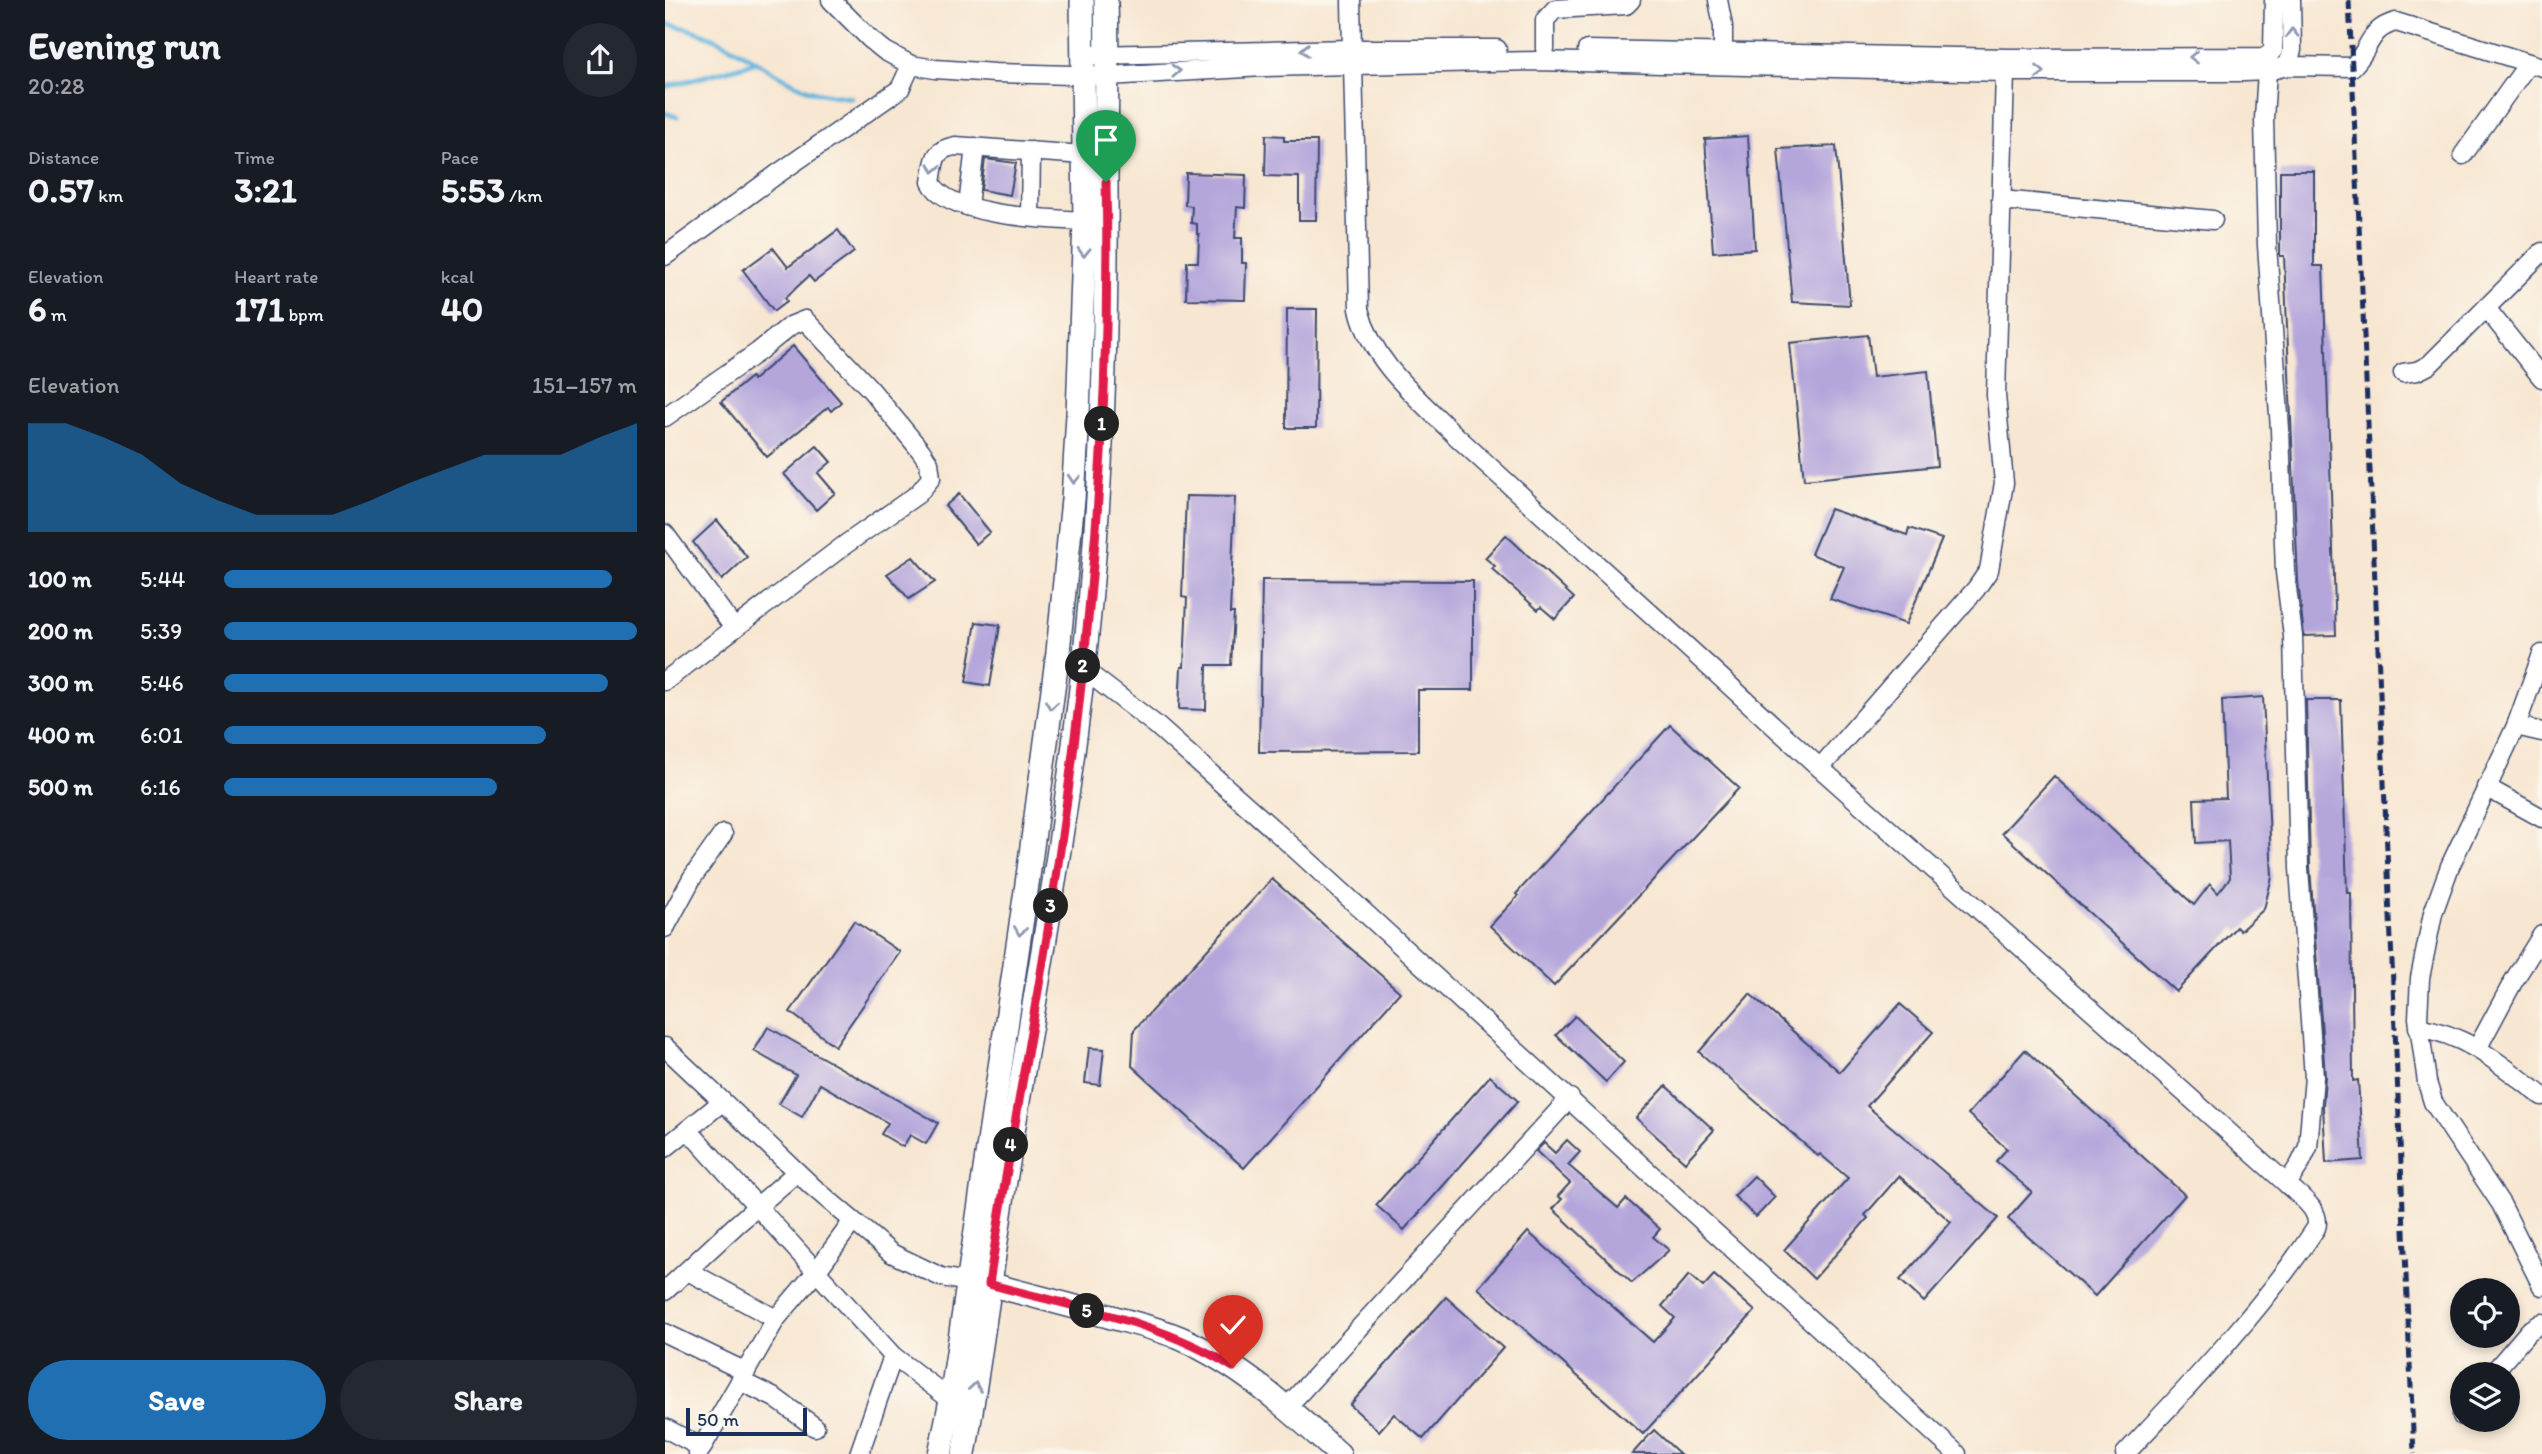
<!DOCTYPE html>
<meta charset="utf-8">
<style>
body{margin:0;font-family:Itim,sans-serif;background:#242831;color:#f1f3f6;height:100vh;display:flex;flex-direction:column;font-size:26px;white-space:nowrap}
*{box-sizing:border-box;margin:0}
p{font-size:23px;color:#9ea1a6}
.icon{flex:none;width:38px;height:38px;fill:none;stroke:currentColor;stroke-width:2;stroke-linecap:round;stroke-linejoin:round}
.map{position:relative;flex:1;overflow:hidden}
.panel{display:flex;flex-direction:column;background:#171b24;width:665px}
.panel>*{flex:none}
.tools{position:absolute;left:1785px;top:1278px;display:grid;gap:14px}
.tools a{display:grid;place-items:center;width:70px;height:70px;border-radius:50%;background:#171b24;box-shadow:0 4px 10px #0003;font-size:35px}
.scale{position:absolute;left:21px;bottom:18px;width:121px;box-sizing:border-box;padding-left:7px;border:4px solid #1b2f5e;border-top:0;font-size:19px;line-height:24px;white-space:nowrap;color:#1b2f5e;-webkit-text-stroke:5px #fbf7ec;paint-order:stroke}
.pin{position:absolute;display:grid;place-items:center;width:60px;height:60px;color:#fff;margin:-72px -30px;border-radius:50% 50% 50% 0;rotate:-45deg;box-shadow:0 0 7px #0007}
.pin .icon{rotate:45deg}
.km{position:absolute;width:35px;height:35px;margin:-18px;border-radius:50%;background:#222;color:#fff;font-size:19px;line-height:35px;text-align:center}
.round{display:grid;place-items:center;flex:none;width:74px;height:74px;border-radius:37px;background:#242831}
.head{display:flex;align-items:center;justify-content:space-between;height:119px;padding:0 28px}
h1{font-size:38px;font-weight:700;line-height:52px}
.metrics{display:grid;grid-template-columns:repeat(3,1fr);gap:10px;height:119px;padding:7px 28px}
.metrics div{display:grid;align-content:center}
.metrics b{font-size:35px;font-weight:700}
.metrics small{font-size:19px;font-weight:400}
.metrics p{font-size:19px}
.chart{height:196px;padding:14px 28px}
.chart p{display:flex;justify-content:space-between}
.chart svg{width:100%;height:126px;margin-top:7px;fill:#1f6fb2;opacity:.7}
.action{display:flex;gap:14px;margin-top:auto;padding:14px 28px}
.action a{flex:1;height:80px;border-radius:42px;background:#1f6fb2;color:#fff;font-size:28px;font-weight:700;line-height:80px;text-align:center}
.action a+a{background:#242831;color:#f1f3f6}
ul{padding:0 28px;list-style:none;font-size:23px}
li{display:grid;grid-template-columns:112px 84px 1fr;align-items:center;height:52px}
li i{height:18px;border-radius:9px;background:#1f6fb2}
main{display:flex;flex:1;min-height:0}
.map>svg:first-child{display:block}
</style>
<main>
<section class="panel">
<div class="head"><div><h1>Evening run</h1><p>20:28</p></div><a class="round"><svg class="icon" aria-label="share" viewBox="0 0 24 24"><path d="M12 15V3M7 8l5-5 5 5M5 13v7h14v-7"/></svg></a></div>
<div class="metrics">
<div><p>Distance</p><b>0.57<small> km</small></b></div>
<div><p>Time</p><b>3:21</b></div>
<div><p>Pace</p><b>5:53<small> /km</small></b></div>
</div>
<div class="metrics">
<div><p>Elevation</p><b>6<small> m</small></b></div>
<div><p>Heart rate</p><b>171<small> bpm</small></b></div>
<div><p>kcal</p><b>40</b></div>
</div>
<div class="chart"><p><span>Elevation</span>151–157 m</p>
<svg viewBox="0 0 160 44" preserveAspectRatio="none"><path d="M0 44V6L10 6L20 11L30 17L40 27L50 33L60 38L70 38L80 38L90 33L100 27L110 22L120 17L130 17L140 17L150 11L160 6V44z"/></svg>
</div>
<ul>
<li><b>100 m</b>5:44<i style="width:94%"></i></li>
<li><b>200 m</b>5:39<i style="width:100%"></i></li>
<li><b>300 m</b>5:46<i style="width:93%"></i></li>
<li><b>400 m</b>6:01<i style="width:78%"></i></li>
<li><b>500 m</b>6:16<i style="width:66%"></i></li>
</ul>
<div class="action"><a>Save</a><a>Share</a></div>
</section>
<div class="map">
<svg width="1877" height="1454" viewBox="0 0 1877 1454">
<rect width="100%" height="100%" fill="#fbf7ec"/>
<filter id="ink" filterUnits="userSpaceOnUse"><feTurbulence type="fractalNoise" baseFrequency=".0143" numOctaves="2"/><feDisplacementMap in="SourceGraphic" scale="14" xChannelSelector="R" yChannelSelector="G"/><feConvolveMatrix kernelMatrix="1 2 1 2 8 2 1 2 1" color-interpolation-filters="sRGB"/></filter>
<filter id="wash" filterUnits="userSpaceOnUse"><feTurbulence type="fractalNoise" baseFrequency=".00686" numOctaves="4" result="noise"/><feDisplacementMap in="SourceGraphic" scale="28" xChannelSelector="R" yChannelSelector="G"/><feGaussianBlur stdDeviation="1.57" result="paint"/><feColorMatrix in="noise" values="0 0 0 0 0 0 0 0 0 0 0 0 0 0 0 0 0 1.4 0 .05"/><feComposite in="paint" operator="in"/></filter>
<g filter="url(#wash)">
<rect width="100%" height="100%" fill="#f7e6d1"/>
<g fill="none" stroke-linecap="round" stroke-linejoin="round">
<g stroke="#61b4dd" stroke-width="5">
<path d="M0 24C57 32 89 65 139 88 153 95 172 95 187 98"/>
<polyline points="0,87 92,62"/>
<polyline points="0,113 12,117"/>
</g>
</g>
<g id="blocks">
<g fill="#b4a6db">
<polygon points="601,135 619,136 619,141 652,141 651,220 634,220 634,177 600,176"/>
<polygon points="1083,136 1090,249 1048,252 1040,139"/>
<polygon points="1171,146 1185,305 1127,302 1113,149"/>
<polygon points="320,159 351,163 345,195 316,190"/>
<polygon points="1615,171 1649,171 1649,266 1658,266 1671,635 1639,636 1633,581 1619,256 1615,256"/>
<polygon points="521,173 581,175 580,208 572,207 570,238 577,238 577,263 581,263 580,300 521,299 522,262 533,262 534,234 532,234 532,224 526,223 527,206 520,205"/>
<polygon points="173,230 189,252 149,282 144,276 120,298 122,301 109,311 78,270 108,248 123,267"/>
<polygon points="622,309 652,309 651,428 621,428"/>
<polygon points="1203,335 1208,377 1263,371 1272,466 1139,480 1125,343"/>
<polygon points="128,346 176,402 166,411 163,407 102,457 56,402 86,377 88,380"/>
<polygon points="152,446 166,462 153,473 170,493 151,510 119,474"/>
<polygon points="294,494 325,532 311,544 280,506"/>
<polygon points="521,496 570,497 565,613 569,613 566,665 542,665 541,710 514,709 516,667 519,667 522,598 517,597"/>
<polygon points="1165,509 1242,535 1244,528 1277,539 1241,624 1165,599 1179,567 1146,554"/>
<polygon points="52,520 82,557 57,580 28,542"/>
<polygon points="841,535 909,598 890,619 876,607 873,610 827,569 830,566 820,558"/>
<polygon points="248,557 270,582 244,599 222,574"/>
<polygon points="597,580 808,581 808,690 753,690 753,751 594,752"/>
<polygon points="311,622 335,625 325,686 301,682"/>
<polygon points="1598,697 1607,877 1599,909 1575,931 1571,927 1511,992 1337,833 1389,776 1529,905 1545,884 1553,893 1565,878 1563,841 1531,843 1529,799 1561,798 1557,700"/>
<polygon points="1641,700 1676,700 1682,893 1686,893 1688,1081 1693,1080 1698,1160 1661,1163 1658,1106 1660,1076 1645,867"/>
<polygon points="1005,725 1074,788 889,986 825,926 853,896 851,894"/>
<polygon points="607,879 735,992 579,1168 467,1066 469,1030"/>
<polygon points="189,921 235,952 170,1046 125,1012"/>
<polygon points="1085,994 1175,1072 1235,1004 1268,1032 1202,1106 1333,1218 1259,1302 1235,1280 1286,1222 1234,1176 1200,1215 1203,1218 1149,1279 1119,1250 1183,1178 1155,1154 1153,1156 1034,1052"/>
<polygon points="910,1016 959,1062 941,1082 891,1035"/>
<polygon points="103,1027 273,1123 261,1144 245,1135 238,1147 216,1134 223,1123 155,1084 137,1117 114,1104 131,1075 89,1051"/>
<polygon points="424,1048 439,1049 435,1085 420,1083"/>
<polygon points="1360,1050 1520,1195 1430,1296 1343,1219 1367,1192 1331,1161 1342,1149 1303,1114"/>
<polygon points="825,1076 853,1101 739,1230 711,1205"/>
<polygon points="1001,1086 1049,1130 1020,1162 971,1118"/>
<polygon points="902,1140 915,1152 903,1165 953,1208 961,1199 995,1229 988,1237 1004,1250 967,1283 888,1209 897,1199 893,1196 905,1183 871,1151 879,1143 890,1153"/>
<polygon points="1089,1176 1110,1197 1091,1217 1069,1196"/>
<polygon points="863,1232 988,1342 1010,1318 997,1306 1024,1275 1038,1287 1049,1275 1090,1311 978,1434 813,1288"/>
<polygon points="781,1297 838,1348 758,1439 729,1414 714,1431 685,1405"/>
<polygon points="989,1430 1015,1454 967,1454"/>
</g>
</g>
</g>
<g filter="url(#ink)">
<use href="#blocks" fill-opacity="0" stroke="#3c4a6f" stroke-width="2"/>
<g fill="none" stroke-linecap="round" stroke-linejoin="round">
<defs>
<g id="minor">
<path d="M166 0 204 38 220 51 246 65 270 69 330 73 443 76 598 67 872 61 1340 72H1579L1602 71 1622 66 1687 67C1706 50 1702 29 1731 22L1877 67"/>
<polyline points="686,0 687,49"/>
<polyline points="1053,0 1058,26 1058,63"/>
<polyline points="880,49 880,20 890,9 961,5 966,0"/>
<polyline points="922,50 1345,58 1597,57 1604,55 1608,50 1609,0"/>
<polyline points="429,55 687,49 832,49"/>
<path d="M688 64 694 309C707 363 753 398 791 436L1155 768 1622 1184C1633 1195 1657 1210 1651 1228 1597 1310 1527 1383 1460 1454"/>
<polyline points="1622,66 1627,50 1626,0"/>
<polyline points="1602,71 1599,119 1602,245 1615,429 1620,572 1628,636 1634,868 1649,1077 1643,1147 1635,1164 1622,1184"/>
<polyline points="1798,155 1863,64"/>
<polyline points="1336,200 1548,220"/>
<polyline points="303,206 310,147"/>
<polyline points="365,217 366,151"/>
<path d="M420 221C385 219 282 217 266 182 270 162 267 150 290 146L420 155"/>
<polyline points="0,256 111,175 235,89 246,65"/>
<polyline points="1821,308 1877,378"/>
<polyline points="1738,373 1752,371 1764,365 1877,252"/>
<polyline points="0,417 93,352 125,326 140,320 206,390 256,451 264,463 266,478 253,494 181,544 0,681"/>
<polyline points="0,534 69,628"/>
<polyline points="1877,654 1851,726 1785,866 1768,913 1755,978 1753,1018 1762,1082 1768,1102 1836,1204 1877,1286"/>
<polyline points="418,669 491,725 627,846 1292,1454"/>
<polyline points="1851,726 1877,732"/>
<polyline points="1155,768 1311,589 1324,570 1339,483 1331,395 1340,72"/>
<polyline points="1821,787 1877,818"/>
<polyline points="0,928 27,878 58,834"/>
<path d="M1753 1027C1805 1036 1836 1065 1877 1096"/>
<polyline points="0,1047 148,1187 226,1253 276,1277 303,1282"/>
<polyline points="1813,1047 1848,982 1877,935"/>
<polyline points="23,1130 228,1356 286,1400"/>
<polyline points="0,1148 57,1102"/>
<polyline points="23,1271 111,1319"/>
<polyline points="0,1291 71,1225 132,1172"/>
<polyline points="0,1333 81,1372"/>
<polyline points="1827,1374 1864,1331 1877,1323"/>
<polyline points="75,1381 110,1398 150,1427"/>
<polyline points="622,1407 905,1098"/>
<polyline points="1797,1416 1797,1415"/>
<polyline points="0,1428 37,1448"/>
<polyline points="33,1454 111,1319 151,1272 188,1221"/>
<polyline points="194,1454 228,1356"/>
</g>
<g id="major">
<path d="M311 1283 324 1284C364 1295 404 1305 443 1316 467 1323 492 1328 515 1338 576 1365 625 1410 674 1454"/>
<polyline points="275,1454 286,1400 362,884 393,652 408,499 413,415 420,221 417,0"/>
<path d="M299 1454C316 1355 328 1255 344 1156 374 972 408 788 425 603 438 463 442 324 441 184 441 122 443 62 441 0"/>
</g>
</defs>
<use href="#minor" stroke="#3c4a6f" stroke-width="21"/>
<use href="#major" stroke="#3c4a6f" stroke-width="26"/>
<use href="#minor" stroke="#fff" stroke-width="18"/>
<use href="#major" stroke="#fff" stroke-width="23"/>
<polyline stroke="#1b2f5e" stroke-width="5" stroke-dasharray="10 5" stroke-linecap="butt" points="1684,0 1749,1454"/>
</g>
<defs><path id="oneway-chevron" d="M-2-3.5L2.5 0L-2 3.5" fill="none" stroke-width="1.6" stroke-linecap="round" stroke-linejoin="round" transform="scale(1.75)"/></defs>
<g stroke="#8d97ae">
<use href="#oneway-chevron" transform="translate(1627 33) rotate(-91)"/>
<use href="#oneway-chevron" transform="translate(640 50) rotate(179)"/>
<use href="#oneway-chevron" transform="translate(1529 57) rotate(180)"/>
<use href="#oneway-chevron" transform="translate(511 71) rotate(-3)"/>
<use href="#oneway-chevron" transform="translate(1375 72)"/>
<use href="#oneway-chevron" transform="translate(269 168) rotate(102)"/>
<use href="#oneway-chevron" transform="translate(419 252) rotate(92)"/>
<use href="#oneway-chevron" transform="translate(409 479) rotate(94)"/>
<use href="#oneway-chevron" transform="translate(386 705) rotate(98)"/>
<use href="#oneway-chevron" transform="translate(355 931) rotate(99)"/>
<use href="#oneway-chevron" transform="translate(310 1387) rotate(-81)"/>
</g>
</g>
<g fill="none" stroke-linecap="round" stroke-linejoin="round" filter="url(#ink)">
<defs>
<path id="route" d="M441 182C447 435 421 688 382 937 363 1053 341 1168 324 1284 407 1307 495 1321 568 1367"/>
</defs>
<use href="#route" stroke="#fff" stroke-width="14"/>
<use href="#route" stroke="#e11d48" stroke-width="9"/>
</g>
</svg>
<div class="tools">
<a><svg class="icon" aria-label="locate" viewBox="0 0 24 24"><circle cx="12" cy="12" r="6"/><path d="M12 2v4M12 18v4M2 12h4M18 12h4"/></svg></a>
<a><svg class="icon" aria-label="layers" viewBox="0 0 24 24"><path d="M12 4l9 5-9 5-9-5zM3 14l9 5 9-5"/></svg></a>
</div>
<div class="scale">50 m</div>
<div class="pin" style="left:441px;top:182px;background:#1e9e55"><svg class="icon" aria-label="arrive" viewBox="0 0 24 24"><path d="M6 21V4h12l-3 4 3 4H6"/></svg></div>
<div class="pin" style="left:568px;top:1367px;background:#d93025"><svg class="icon" aria-label="check" viewBox="0 0 24 24"><path d="M5 12l5 5 9-10"/></svg></div>
<b class="km" style="left:437px;top:424px">1</b>
<b class="km" style="left:418px;top:666px">2</b>
<b class="km" style="left:386px;top:906px">3</b>
<b class="km" style="left:346px;top:1145px">4</b>
<b class="km" style="left:422px;top:1311px">5</b>
</div>
</main>
